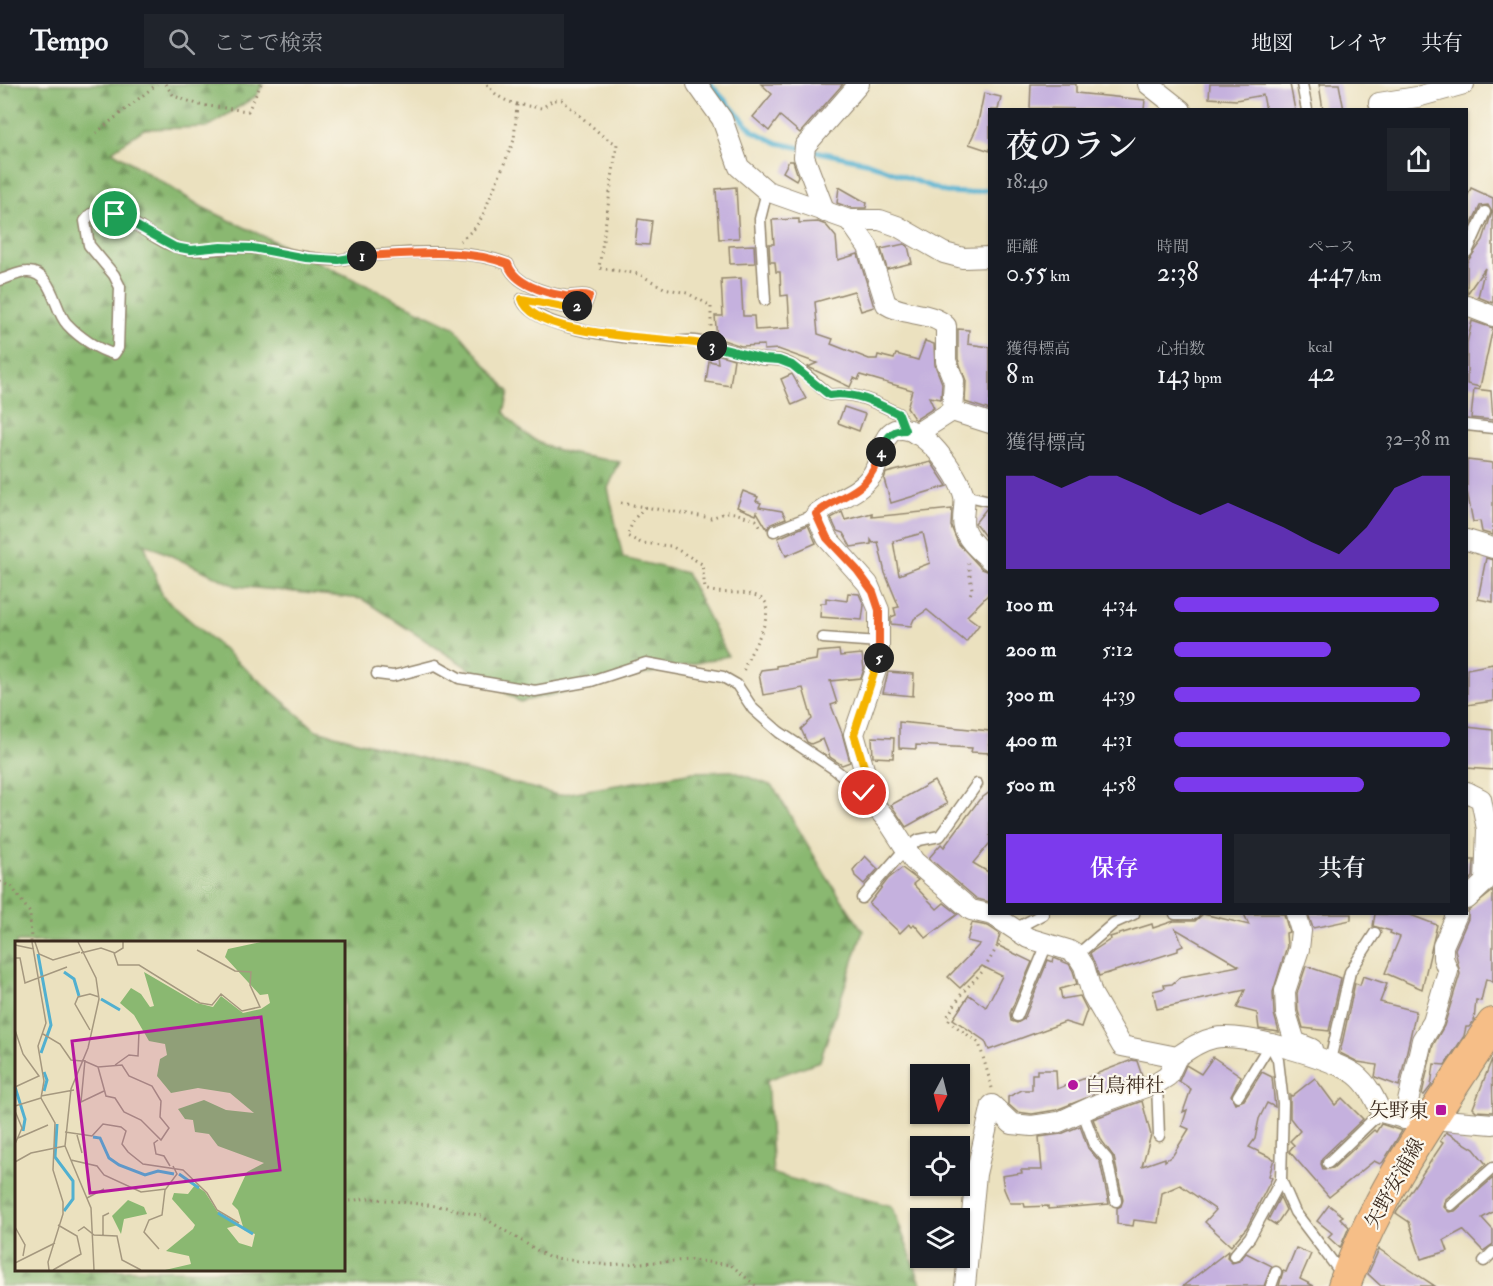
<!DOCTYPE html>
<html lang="ja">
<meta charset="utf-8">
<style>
body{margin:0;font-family:"IM FELL Double Pica","Noto Serif JP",serif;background:#20242c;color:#f1f3f6;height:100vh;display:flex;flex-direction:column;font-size:22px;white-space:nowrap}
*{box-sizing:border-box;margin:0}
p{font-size:20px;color:#9ea1a6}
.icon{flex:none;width:33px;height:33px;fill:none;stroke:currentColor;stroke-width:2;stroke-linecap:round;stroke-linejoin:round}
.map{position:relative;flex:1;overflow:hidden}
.drawer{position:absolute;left:988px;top:24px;width:480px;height:807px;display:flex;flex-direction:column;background:#171b24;border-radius:0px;box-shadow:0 2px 4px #0004}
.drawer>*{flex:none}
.needle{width:39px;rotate:187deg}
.controls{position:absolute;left:910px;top:980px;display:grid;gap:12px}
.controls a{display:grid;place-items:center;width:60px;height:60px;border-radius:0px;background:#171b24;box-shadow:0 2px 4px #0004;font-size:30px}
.pin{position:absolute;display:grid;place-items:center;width:51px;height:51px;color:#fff;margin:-26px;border:3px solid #fff;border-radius:50%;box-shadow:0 2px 6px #0007}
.km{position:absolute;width:30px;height:30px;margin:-15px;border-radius:50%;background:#222;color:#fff;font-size:16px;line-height:30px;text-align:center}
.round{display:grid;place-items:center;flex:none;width:63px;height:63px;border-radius:0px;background:#20242c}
.headline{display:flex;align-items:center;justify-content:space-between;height:102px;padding:0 18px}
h1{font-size:33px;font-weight:600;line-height:45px}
.metrics{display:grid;grid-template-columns:repeat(3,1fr);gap:9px;height:102px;padding:6px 18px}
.metrics div{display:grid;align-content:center}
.metrics b{font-size:26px;font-weight:600}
.metrics small{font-size:16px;font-weight:400}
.metrics p{font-size:16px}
.chart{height:168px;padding:12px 18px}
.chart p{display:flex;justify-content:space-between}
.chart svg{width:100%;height:108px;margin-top:6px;fill:#7c3aed;opacity:.7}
.primary-button{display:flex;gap:12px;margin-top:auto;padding:12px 18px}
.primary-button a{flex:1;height:69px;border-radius:0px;background:#7c3aed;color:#fff;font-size:24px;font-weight:600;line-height:69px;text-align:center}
.primary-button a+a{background:#20242c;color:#f1f3f6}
ul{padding:0 18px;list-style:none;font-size:20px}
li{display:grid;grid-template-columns:96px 72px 1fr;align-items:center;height:45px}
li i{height:15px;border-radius:8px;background:#7c3aed}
header{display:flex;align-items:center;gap:36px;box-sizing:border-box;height:84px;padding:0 30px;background:#171b24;border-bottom:2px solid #363941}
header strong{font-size:28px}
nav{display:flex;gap:33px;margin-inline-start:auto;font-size:21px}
.search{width:420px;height:54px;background:#20242c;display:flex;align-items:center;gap:15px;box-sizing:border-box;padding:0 21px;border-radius:0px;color:#9ea1a6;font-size:22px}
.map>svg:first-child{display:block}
</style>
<header>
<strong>Tempo</strong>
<div class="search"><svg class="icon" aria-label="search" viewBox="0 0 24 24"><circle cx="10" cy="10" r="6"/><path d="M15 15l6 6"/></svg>ここで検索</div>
<nav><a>地図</a><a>レイヤ</a><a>共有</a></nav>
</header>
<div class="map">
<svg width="1493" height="1202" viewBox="0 0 1493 1202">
<defs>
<pattern id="forest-firs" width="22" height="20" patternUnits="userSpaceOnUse" patternTransform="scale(1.5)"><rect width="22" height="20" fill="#8ab871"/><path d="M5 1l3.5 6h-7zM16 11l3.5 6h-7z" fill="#72965c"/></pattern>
</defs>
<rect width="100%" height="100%" fill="#fbf7ec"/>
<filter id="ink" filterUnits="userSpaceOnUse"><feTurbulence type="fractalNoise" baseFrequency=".0167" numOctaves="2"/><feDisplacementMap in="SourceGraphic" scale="12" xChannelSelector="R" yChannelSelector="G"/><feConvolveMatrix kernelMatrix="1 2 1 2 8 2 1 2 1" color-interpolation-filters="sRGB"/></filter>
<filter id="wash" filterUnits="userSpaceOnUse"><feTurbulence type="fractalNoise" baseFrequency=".008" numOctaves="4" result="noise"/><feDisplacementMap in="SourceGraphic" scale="24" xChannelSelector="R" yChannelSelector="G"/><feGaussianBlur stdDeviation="1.35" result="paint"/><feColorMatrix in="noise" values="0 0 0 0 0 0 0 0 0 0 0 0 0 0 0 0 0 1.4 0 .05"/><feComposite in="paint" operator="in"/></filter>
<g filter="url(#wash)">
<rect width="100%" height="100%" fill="#ebe1bf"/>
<path fill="url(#forest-firs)" stroke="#627148" stroke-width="1.5" fill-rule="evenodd" d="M0 0H263L256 12 208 43 144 45 112 67 202 123 454 243 509 308 504 328C536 370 571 369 620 378L608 404 623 474 686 489 728 572 520 618 362 515 236 502 144 459 163 513 316 646 558 711 694 688 732 687 773 702 826 792 863 847 820 977 767 996 773 1090 892 1122 922 1202H0ZM16 858H344V1186H16Z"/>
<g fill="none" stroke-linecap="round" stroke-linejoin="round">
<polyline stroke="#51b0d0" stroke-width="5" points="710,0 753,47 778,59 866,78 945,108 968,109 990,105"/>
</g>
<g id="blocks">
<g fill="#c5b1de" fill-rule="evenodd">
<polygon points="761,0 843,0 800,49 780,32 769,47 753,33 772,10"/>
<polygon points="1031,0 1076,0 1076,9 1145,16 1144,26 1030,24"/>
<polygon points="1210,0 1290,0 1295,26 1266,26 1263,11 1236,16 1209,14"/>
<polygon points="1319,0 1339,0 1344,26 1323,26"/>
<polygon points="984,9 1001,13 998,26 990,26 990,67 969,60 977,43"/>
<polygon points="789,77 793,77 798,92 796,96 783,88"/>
<polygon points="736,103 739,154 719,155 716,105"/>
<polygon points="839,103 867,119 866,124 851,124 837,119"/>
<polygon points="1471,104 1493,114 1493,219 1478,213 1485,184 1467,210 1467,178 1483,156 1492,128 1488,121 1480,122 1467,149 1467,113"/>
<polygon points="638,135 652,137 649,161 635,160"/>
<polygon points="799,135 799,139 818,138 826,141 836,153 838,176 858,170 874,223 861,227 854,207 815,218 818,250 833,255 831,260 869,275 877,275 878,271 894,275 896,270 918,276 925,257 934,260 935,281 942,299 941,315 929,313 934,324 915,336 907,324 912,306 860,291 858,296 854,294 850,303 808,283 817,279 778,265 764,266 764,261 741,262 717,254 715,232 723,232 721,195 741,194 743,232 754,232 755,246 790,244 788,211 781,212 780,188 776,188 775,178 770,178 769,160 774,160 772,136"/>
<polygon points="904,160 908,162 912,179 887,185 881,165"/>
<polygon points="754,161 755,179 730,180 729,162"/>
<polygon points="1472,237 1493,244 1480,303 1467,300 1467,259"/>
<polygon points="958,245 969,246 968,260 990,263 990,326 965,318 966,297 958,275"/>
<polygon points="717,270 734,275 730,302 706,298 709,277 718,279"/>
<polygon points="792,290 806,315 792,321 781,295"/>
<polygon points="1474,305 1491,307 1493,336 1471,334"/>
<polygon points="844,323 865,330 859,347 838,339"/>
<polygon points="1467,376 1493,379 1493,451 1482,448 1480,437 1473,438 1467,407"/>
<polygon points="931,378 947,402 891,419 884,395 886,389"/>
<polygon points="743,407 758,413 756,417 761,419 759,423 782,427 786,434 771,440 767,445 757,428 756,431 737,423"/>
<polygon points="987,424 990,424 990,459 975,439"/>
<path d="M952 425 951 442 958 459 982 485 990 488V509L967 532 979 541 966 558 927 526 914 535 911 542 891 540V533L896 531 894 524 899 523 885 489 878 458 873 459 871 456V460L851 463 843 449 837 447 831 434 842 428 845 436 872 429V433ZM923 449 930 479 899 491 893 457Z"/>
<polygon points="808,441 816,459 786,472 778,454"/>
<polygon points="1486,474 1493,476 1493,518 1478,515"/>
<polygon points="848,509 859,510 864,521 862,536 820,533 821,519 826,519 826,514 847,517"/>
<polygon points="839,566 840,572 862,570 864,585 861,594 830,597 837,619 831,621 842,649 850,678 842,681 830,673 823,655 811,660 807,658 801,645 812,635 803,604 763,611 759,590 761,586 776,584 776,582 816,576 817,568"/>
<polygon points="1493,580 1493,617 1467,621 1467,585"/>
<polygon points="888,588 914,590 913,612 883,609"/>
<polygon points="899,638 990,647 990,669 971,668 972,664 916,661 916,665 899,664"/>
<polygon points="1467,643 1493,646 1493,686 1467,684"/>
<polygon points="872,653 894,654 893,674 873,673"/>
<polygon points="934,697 947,720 906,743 891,721"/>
<polygon points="990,708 990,759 973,779 990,789 990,818 977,815 929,774 941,760 944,763 979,716"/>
<polygon points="865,772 878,785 864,800 855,792 853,786"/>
<polygon points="1467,776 1474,776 1473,793 1467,798"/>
<polygon points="902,784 918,796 913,800 937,825 944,819 958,830 926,854 914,840 912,843 909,840 900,849 869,820 888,795"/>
<polygon points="1493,807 1493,898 1486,895 1481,917 1476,916 1474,937 1469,943 1466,943 1464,952 1445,981 1434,980 1431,1002 1424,1011 1422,1010 1433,961 1444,942 1460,890 1455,865 1468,835 1468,827"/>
<polygon points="1203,830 1249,841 1244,830 1284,830 1289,848 1286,849 1287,862 1273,908 1274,930 1279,948 1259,945 1257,929 1237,924 1245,906 1157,925 1153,907 1165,904 1164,901 1172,900 1180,893 1239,882 1176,845 1183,862 1178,864 1178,867 1099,892 1090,869 1111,855 1110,853 1152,840 1153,844 1174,837 1195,837"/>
<polygon points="1308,830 1351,830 1351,836 1313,844"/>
<polygon points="1375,830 1408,830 1437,841 1422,905 1385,889 1400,853 1390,849 1391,847 1373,842"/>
<polygon points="972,839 988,842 1000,850 997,861 1032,878 1010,929 1011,937 1017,939 1024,935 1048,876 1053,878 1054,874 1069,880 1073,887 1077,900 1060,905 1062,915 1080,912 1087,926 1081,943 1065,938 989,966 985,957 953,935 969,911 986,923 1002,892 982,882 960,904 948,893 980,860 967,857"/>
<polygon points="1306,882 1341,894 1329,947 1303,944 1298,927 1297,909"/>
<polygon points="1363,892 1387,900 1380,918 1416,927 1399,1002 1375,993 1377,981 1358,978 1340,969 1355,899 1360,901"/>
<polygon points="1213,973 1241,992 1231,1011 1235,1019 1244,1016 1262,988 1272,993 1275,1023 1267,1019 1259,1035 1255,1055 1249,1063 1274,1075 1269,1092 1272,1094 1247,1143 1231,1162 1205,1138 1216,1126 1180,1101 1162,1109 1158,1139 1134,1136 1133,1142 1117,1140 1117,1124 1121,1122 1123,1116 1114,1073 1102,1057 1093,1035 1142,1017 1151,1051 1142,1082 1165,1074 1165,1077 1173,1071 1189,1045 1182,1042 1187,1026 1183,1028 1191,1005 1179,997 1186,981 1201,990"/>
<polygon points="1492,975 1493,1028 1476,1027 1473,1024"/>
<polygon points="1132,976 1137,977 1142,992 1056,1026 1032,1030 1017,1028 1008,1020 1008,1013 1022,1006 1032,1006 1032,990 1037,990 1037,986 1056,986 1057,1005"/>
<polygon points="1315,994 1335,1021 1342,1014 1363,1035 1322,1074 1321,1080 1323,1085 1333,1084 1374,1046 1376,1048 1381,1040 1402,1047 1383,1078 1380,1080 1374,1077 1329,1113 1289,1067 1294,1061 1290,1057 1300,1047 1290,1034 1290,1011 1292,1012"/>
<polygon points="1080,1042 1088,1064 1100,1078 1109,1120 1048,1125 1048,1122 1025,1123 1024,1119 1010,1119 1004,1105 1002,1092 1022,1089 1021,1086 1042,1086 1039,1053 1061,1050"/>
<polygon points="1446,1048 1474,1065 1486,1080 1446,1115 1444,1123 1449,1128 1455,1127 1493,1094 1493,1128 1482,1134 1493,1146 1493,1160 1483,1167 1463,1146 1444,1156 1448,1167 1421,1175 1409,1138 1396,1129 1443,1059 1440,1057"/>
<polygon points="1280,1113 1286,1126 1276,1141 1268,1136"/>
<polygon points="1329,1121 1343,1132 1340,1134 1349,1143 1340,1164 1328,1153 1332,1149 1317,1137"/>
<polygon points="1296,1164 1311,1170 1300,1195 1314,1202 1279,1202 1283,1187 1286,1188"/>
<polygon points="1379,1165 1415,1189 1435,1202 1381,1202 1368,1190"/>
<polygon points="1228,1167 1227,1174 1232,1179 1239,1177 1246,1169 1272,1182 1264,1202 1183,1202"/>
</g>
</g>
</g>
<g filter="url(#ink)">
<use href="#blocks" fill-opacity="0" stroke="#93866e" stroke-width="1.5"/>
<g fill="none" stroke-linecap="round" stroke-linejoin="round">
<defs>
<g id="lane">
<polyline points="1302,0 1307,26"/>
<polyline points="1467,168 1485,128"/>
<path d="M0 196C8 194 19 188 27 188 53 187 54 227 67 240 79 253 98 266 114 270L118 264 120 203 114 191 89 161 85 137 91 130C129 122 154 164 191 166 210 168 230 162 250 164 279 166 307 176 336 176 344 176 351 173 358 173 402 168 468 164 508 180 514 200 545 209 565 212 573 213 581 209 589 212L586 220 563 223 522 215C531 247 642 256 672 258 680 258 688 256 695 257 718 261 739 271 762 275 768 276 774 275 780 276 799 281 814 299 829 311 854 307 877 319 899 330L905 346"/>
<polyline points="765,216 760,135 767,107"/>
<polyline points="1467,341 1493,344"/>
<polyline points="964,411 990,417"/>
<polyline points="774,447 816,430"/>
<polyline points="823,554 879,558"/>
<polyline points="377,590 393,592 436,581 459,594 535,607 591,597 646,579 723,593 737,601 753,625 779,648 833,684 864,709"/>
<polyline points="862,814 906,764 919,756 940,752 977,700"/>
<polyline points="1175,830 1194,830"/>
<polyline points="1015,845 1043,830"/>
<polyline points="1077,871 1114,839 1134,830"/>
<polyline points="1017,932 1047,860"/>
<polyline points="1270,960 1278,976 1283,1019 1281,1096 1295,1128 1344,1193"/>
<polyline points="1330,977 1350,888 1375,849"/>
<polyline points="1157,999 1159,1052"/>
<polyline points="1238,1012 1270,960"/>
<polyline points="1083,1029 1095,1061 1107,1075 1116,1117"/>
<polyline points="1328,1079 1381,1028"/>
<polyline points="1451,1121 1493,1084"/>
<polyline points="1234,1172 1250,1153 1281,1096"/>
<polyline points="1484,1177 1493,1168"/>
<polyline points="1271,1202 1276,1188"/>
</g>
<g id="street">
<polyline points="697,0 722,35 739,83 767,107 849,136 880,136 897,142 944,169 963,174 990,173"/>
<polyline points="1148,0 1181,26"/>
<polyline points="1379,19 1417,13 1464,0"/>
<polyline points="825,128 804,73 805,62 859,0"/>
<path d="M849 136 868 163 886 220C904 232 931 227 946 242V277L954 297 952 327 916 350"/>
<polyline points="1467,222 1493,232"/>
<polyline points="952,327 990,339"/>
<polyline points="1467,456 1493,464"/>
<path d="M990 476C981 467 967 456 964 444 961 434 966 422 964 412 959 390 921 337 895 346 880 352 881 379 872 391 858 411 834 415 816 430L827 454 868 500 879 526V577L854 650 865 689 864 709 888 737 914 777 971 826 993 831 1028 854 1068 866 1077 871 1084 882 1092 910 1122 962 1177 973C1189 965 1200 957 1214 954 1242 948 1332 974 1355 990 1368 1000 1374 1013 1381 1028L1427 1040"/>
<polyline points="1467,708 1481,715 1487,745 1485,798 1467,815"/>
<polyline points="1296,830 1301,847 1299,865 1285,907 1286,929 1295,958 1312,965"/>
<polyline points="1404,1035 1422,956 1433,938 1448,887 1443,874 1443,862 1457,830"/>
<polyline points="1431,1035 1493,1040"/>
<polyline points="965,1202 976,1090 992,1021 1012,1040 1032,1042 1059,1038 1098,1020 1157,999 1168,992 1177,973"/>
</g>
<path id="primary" d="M1344 1202C1378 1106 1438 1025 1493 940"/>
</defs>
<use href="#lane" stroke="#93866e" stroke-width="13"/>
<use href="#street" stroke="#93866e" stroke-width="22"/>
<use href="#primary" stroke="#93866e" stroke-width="34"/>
<g stroke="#93866e" stroke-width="3" stroke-dasharray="1.5 4.5" stroke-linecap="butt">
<polyline points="165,0 174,12 200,21 248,27 261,0"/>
<path d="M487 0C500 20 520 21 542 24L553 16H562L604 53 617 60 599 184 639 190 664 204 687 209 711 222V246"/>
<polyline points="96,49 157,0"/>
<polyline points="460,157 475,144 482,133 514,56 517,21"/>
<polyline points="621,419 711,434 728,428 735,429 756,436 761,443"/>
<path d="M645 423 634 435 627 452 641 459 671 462 702 480 705 505C724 513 754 503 766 519 771 542 749 566 743 588"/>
<polyline points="968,479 972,505 970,511"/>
<polyline points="0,798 12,803 30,829 31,858"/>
<polyline points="992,1004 979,959 951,939 947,933 962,909 983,887 1000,858"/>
<polyline points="344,1118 368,1114 445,1123 481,1132 548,1173 607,1181 691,1176 731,1181 756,1202"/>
</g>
<use href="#lane" stroke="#fff" stroke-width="10"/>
<use href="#street" stroke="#fff" stroke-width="20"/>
<use href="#primary" stroke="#f6be87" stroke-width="32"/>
</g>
</g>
<g fill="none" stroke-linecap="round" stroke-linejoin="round" filter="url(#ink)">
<defs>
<polyline id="split-1" points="115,130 175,163 191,166 221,163 253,164 306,174 338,176 362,172"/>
<path id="split-2" d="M362 172C409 170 464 163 508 180 514 200 545 209 565 212 573 213 581 209 589 212L586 220 577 222"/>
<path id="split-3" d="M577 222 563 223 522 215C534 256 676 252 712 262"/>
<path id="split-4" d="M712 262 763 275 779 276 792 281 829 311C854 307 877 319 899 330L905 346C890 346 886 355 881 368"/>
<path id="split-5" d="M879 574V526L873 508 857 486 827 454 816 430C848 404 865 414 881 368"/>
<polyline id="split-6" points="864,709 866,689 854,650 879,574"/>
</defs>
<use href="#split-1" stroke="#fff" stroke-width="12"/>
<use href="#split-2" stroke="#fff" stroke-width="12"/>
<use href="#split-3" stroke="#fff" stroke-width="12"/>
<use href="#split-4" stroke="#fff" stroke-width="12"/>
<use href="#split-5" stroke="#fff" stroke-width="12"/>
<use href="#split-6" stroke="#fff" stroke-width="12"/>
<use href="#split-1" stroke="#22a559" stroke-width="8"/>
<use href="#split-2" stroke="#f0652b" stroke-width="8"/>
<use href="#split-3" stroke="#f5b400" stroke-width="8"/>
<use href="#split-4" stroke="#22a559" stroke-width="8"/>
<use href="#split-5" stroke="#f0652b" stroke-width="8"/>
<use href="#split-6" stroke="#f5b400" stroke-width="8"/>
</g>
<g fill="#b5179e" stroke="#fbf7ec" stroke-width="2">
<circle cx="1073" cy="1001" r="6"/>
<rect x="1435" y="1020" width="12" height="12" rx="3"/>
</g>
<g text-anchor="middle" stroke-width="4.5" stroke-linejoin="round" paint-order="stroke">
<g font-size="20" fill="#3b2a1e" stroke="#fbf7ec" text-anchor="start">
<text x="1085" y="1008">白鳥神社</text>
<text x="1429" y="1033" text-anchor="end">矢野東</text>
</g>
<g font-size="20" fill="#3b2a1e" stroke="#fbf7ec">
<text transform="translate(1394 1099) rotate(-61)" y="7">矢野安浦線</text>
</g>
</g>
<g transform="translate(15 857)">
<rect width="330" height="330" fill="#ebe1bf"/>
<path d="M246 1H330V329H150L176 323 174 315 151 310 178 288 180 284 157 258 159 252 173 253 180 244 190 251 202 270 223 284 212 287 224 302 237 306 240 293 229 289 223 269 217 263 232 231 249 222 203 205 194 193 180 191 178 179 170 178 163 168 189 159 211 169 239 172 215 152 183 147 156 152 142 135 145 118 152 114 150 103 134 100 119 74 105 62 116 47 126 53 135 66 139 65 129 31 182 62 198 66 206 55 228 72 246 68 255 62 253 53 245 54 210 16 213 8ZM113 259 129 266 132 273 109 278 106 293 97 275Z" fill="#8ab871"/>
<path fill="none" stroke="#51b0d0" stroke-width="3" d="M23 13 36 84 26 112M49 31 59 38 64 55M86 58 105 69M0 146 10 178 8 190M29 150 32 139 29 131M42 183 40 216 58 240V258L49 270M78 196 85 197 94 217 104 224 130 234 143 230 159 233M164 233 184 247M203 272 238 293"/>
<path fill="none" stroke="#a5987f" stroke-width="1.5" d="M17 1 31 82 23 105 29 140 26 157 40 182 38 229 48 261V273L33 321 34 329M20 1 24 13 38 19 65 11M63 1 81 37 84 58 73 107 56 148 50 205 76 267 79 329M0 4 19 8M66 12 86 7 100 12 108 7V1M99 12 103 24H124L185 62 197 64 206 53 227 70 245 66 235 44 236 31 220 30 182 9M0 17H5L10 42 52 26M0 89 8 113 24 135 0 146M75 89 60 63 63 56 75 53 84 56M28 93 45 103 56 119 67 120M67 119 83 126 107 124 114 135 137 145 146 160 145 176 154 187 146 199 126 179 109 171 100 157 91 155 83 126M70 119 66 161 89 150M100 124 114 114 123 115 124 90M26 155 59 149M0 165 26 157M0 170 7 187 0 203M50 191 77 195 88 183 106 186 111 190 107 203 113 211 128 223 168 229 192 252 202 269 224 282M62 194 67 212M3 197 33 184M143 199 139 202 141 213 149 215 155 225M56 219 82 225 89 234 126 251 151 248M0 221 16 212 50 205M72 257 89 248M0 286 10 304 8 315M63 290 69 286 79 294 102 295 107 319 126 329M88 295V275L94 272M144 308 129 291 134 279 147 274 150 249 162 233 158 225M0 322 40 302M38 329 66 313 62 295 43 284"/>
<path fill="#b5179e" fill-opacity="0.15" stroke="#b5179e" stroke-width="3" d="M246 76 265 229 75 252 57 100Z"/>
<rect width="330" height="330" fill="none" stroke="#3b2a1e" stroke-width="3"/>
</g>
</svg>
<div class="controls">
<a><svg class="needle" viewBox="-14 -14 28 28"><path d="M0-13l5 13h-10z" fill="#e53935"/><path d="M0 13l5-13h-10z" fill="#9ea1a6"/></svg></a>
<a><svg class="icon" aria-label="locate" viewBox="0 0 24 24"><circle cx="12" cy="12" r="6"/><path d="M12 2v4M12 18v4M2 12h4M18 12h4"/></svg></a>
<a><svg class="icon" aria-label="layers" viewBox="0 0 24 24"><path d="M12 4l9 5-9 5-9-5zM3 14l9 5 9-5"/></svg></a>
</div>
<div class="pin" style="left:115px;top:130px;background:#1e9e55"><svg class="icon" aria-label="arrive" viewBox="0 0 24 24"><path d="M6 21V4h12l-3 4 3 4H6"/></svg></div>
<div class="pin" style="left:864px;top:709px;background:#d93025"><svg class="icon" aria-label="check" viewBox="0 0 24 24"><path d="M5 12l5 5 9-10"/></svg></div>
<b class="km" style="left:362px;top:172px">1</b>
<b class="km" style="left:577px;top:222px">2</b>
<b class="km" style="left:712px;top:262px">3</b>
<b class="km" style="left:881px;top:368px">4</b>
<b class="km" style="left:879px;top:574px">5</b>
<section class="drawer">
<div class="headline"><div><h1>夜のラン</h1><p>18:49</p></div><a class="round"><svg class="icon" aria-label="share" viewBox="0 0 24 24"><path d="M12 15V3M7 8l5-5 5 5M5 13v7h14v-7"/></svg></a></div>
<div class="metrics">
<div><p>距離</p><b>0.55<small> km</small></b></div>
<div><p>時間</p><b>2:38</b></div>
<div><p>ペース</p><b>4:47<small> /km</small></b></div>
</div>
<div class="metrics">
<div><p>獲得標高</p><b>8<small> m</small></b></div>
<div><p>心拍数</p><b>143<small> bpm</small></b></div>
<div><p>kcal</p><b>42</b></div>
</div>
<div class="chart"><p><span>獲得標高</span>32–38 m</p>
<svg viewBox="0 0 160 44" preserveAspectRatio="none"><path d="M0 44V6L10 6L20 11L30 6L40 6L50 11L60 17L70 22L80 17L90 22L100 27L110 33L120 38L130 27L140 11L150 6L160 6V44z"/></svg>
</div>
<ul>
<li><b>100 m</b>4:34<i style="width:96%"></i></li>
<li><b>200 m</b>5:12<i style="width:57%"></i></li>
<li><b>300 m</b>4:39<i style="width:89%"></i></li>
<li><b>400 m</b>4:31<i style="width:100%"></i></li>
<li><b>500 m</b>4:58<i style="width:69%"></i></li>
</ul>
<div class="primary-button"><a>保存</a><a>共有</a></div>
</section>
</div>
